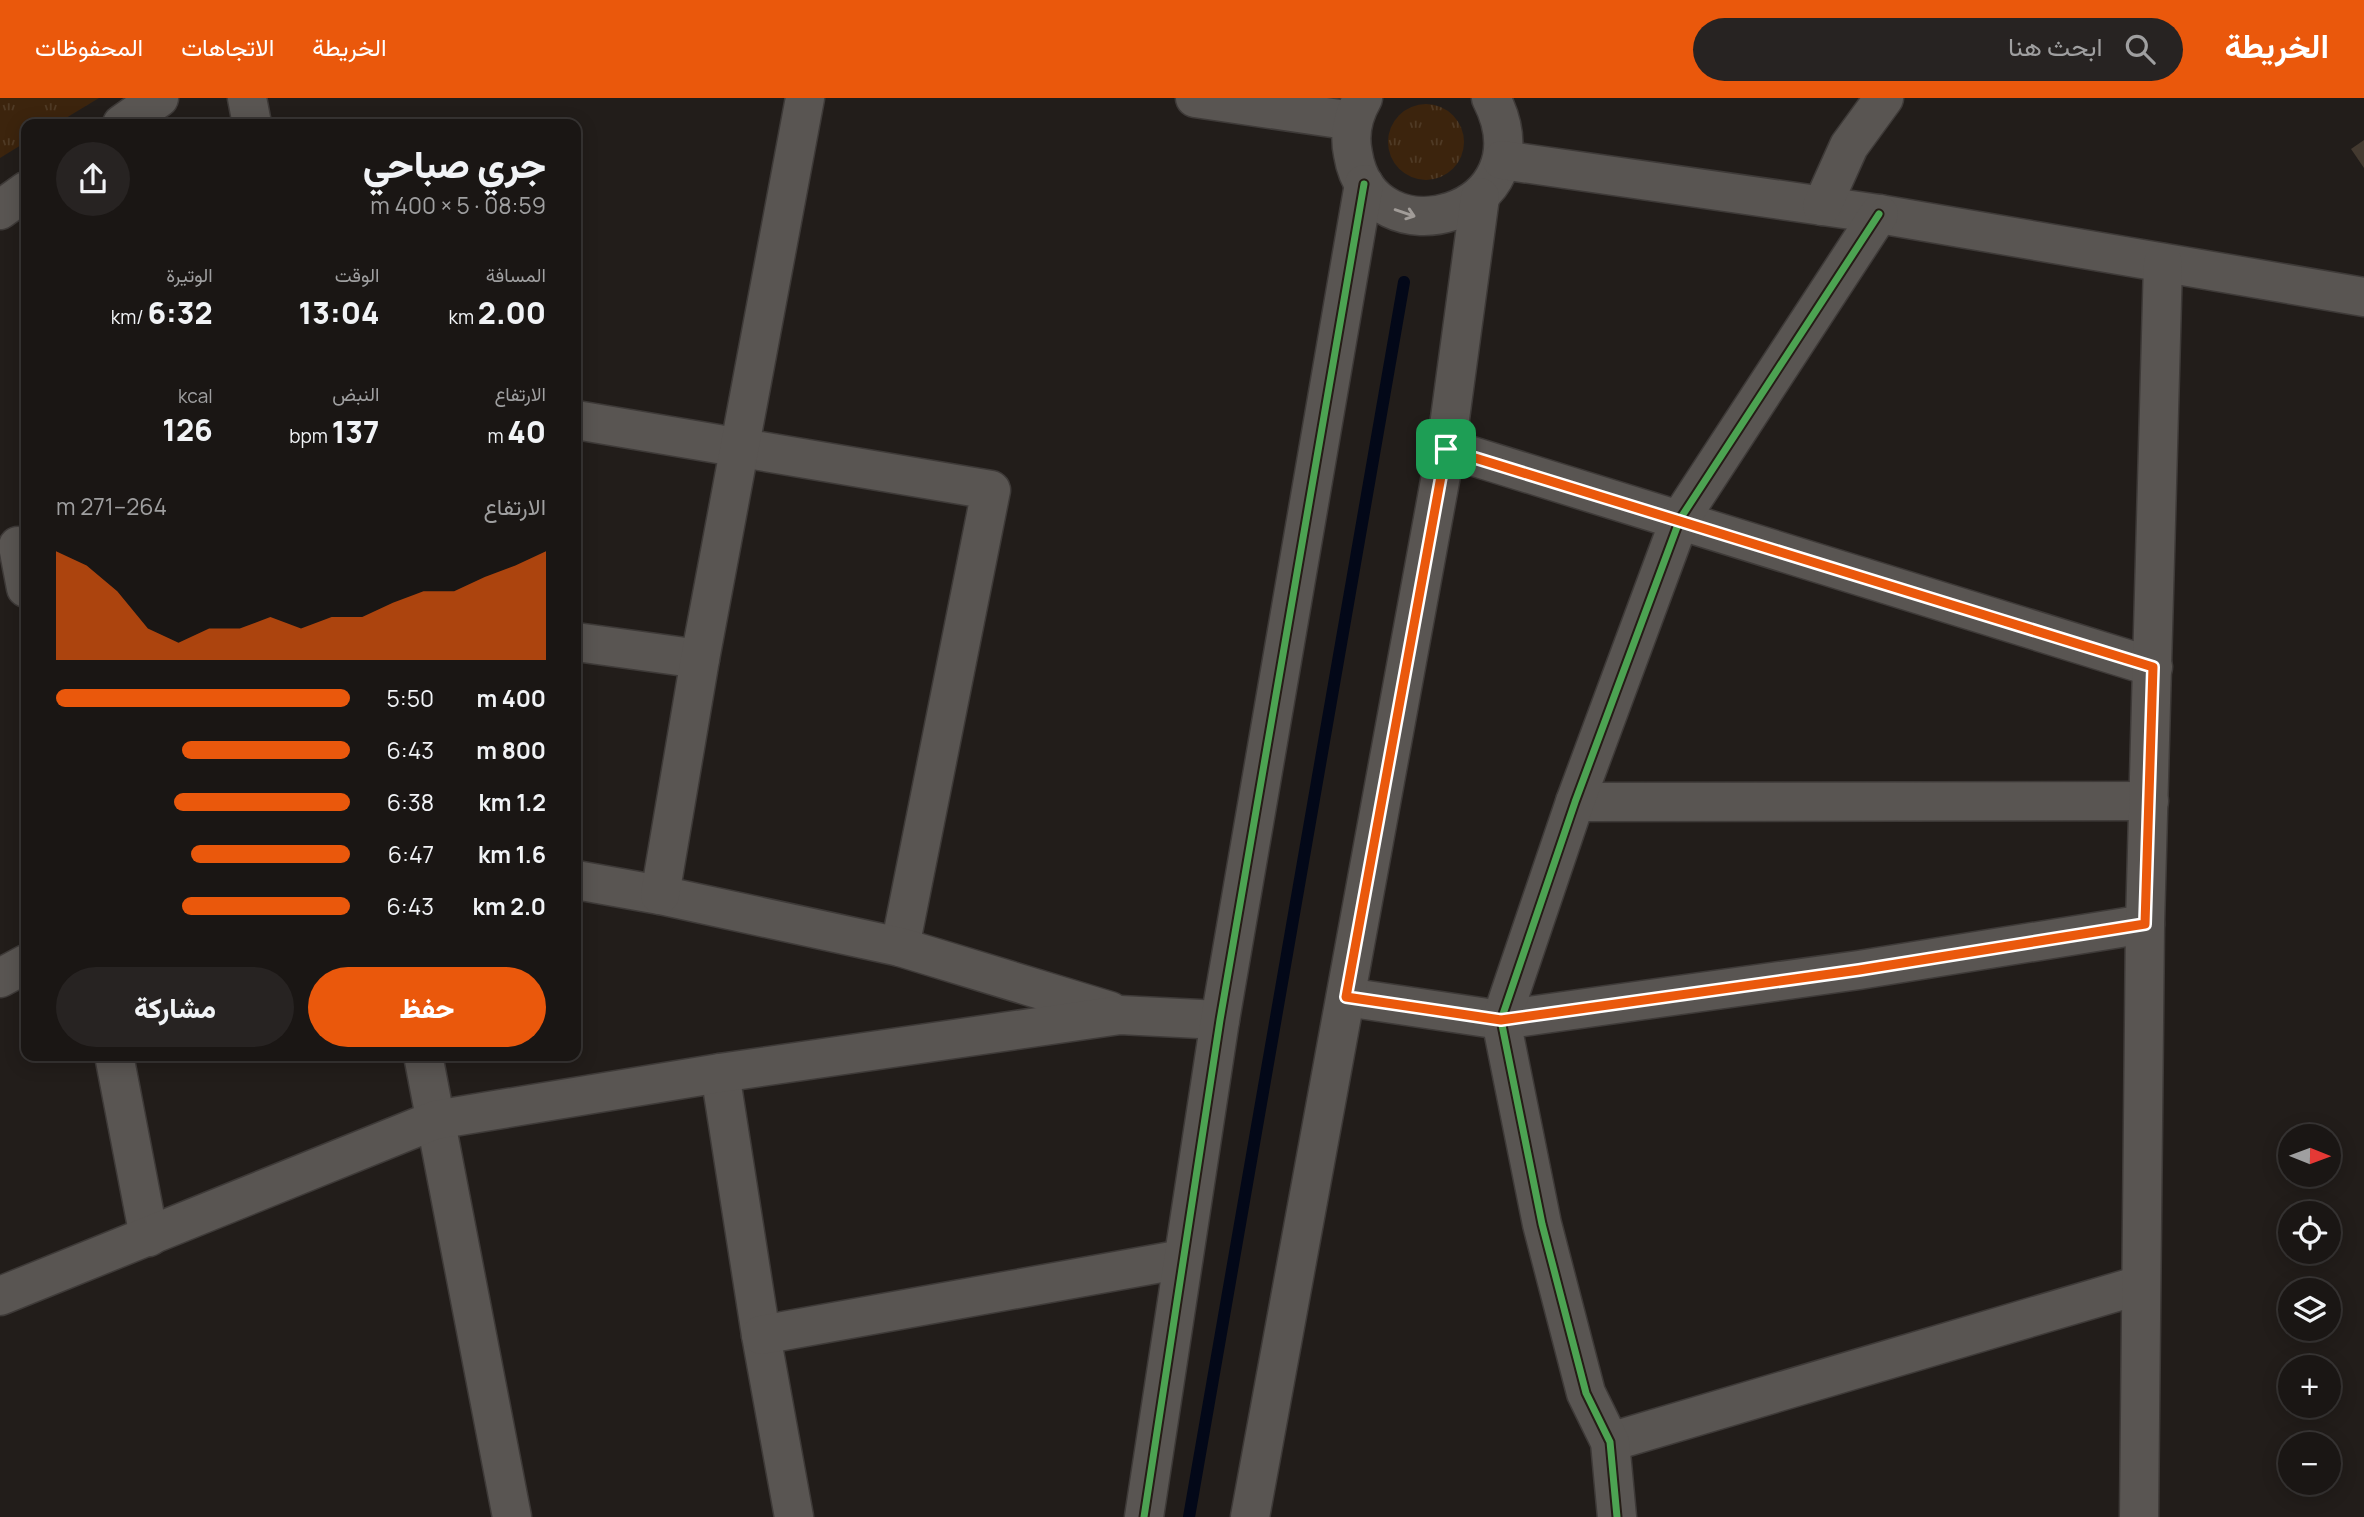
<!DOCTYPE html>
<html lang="ar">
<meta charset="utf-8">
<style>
body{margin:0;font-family:Manrope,Vazirmatn,sans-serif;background:#272322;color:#f1f3f6;direction:rtl;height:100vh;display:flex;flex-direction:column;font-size:26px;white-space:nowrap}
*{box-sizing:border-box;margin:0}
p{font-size:23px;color:#9f9fa0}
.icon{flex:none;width:38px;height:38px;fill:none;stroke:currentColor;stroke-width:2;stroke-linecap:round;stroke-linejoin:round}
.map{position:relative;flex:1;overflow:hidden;direction:ltr}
.panel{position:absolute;left:21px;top:21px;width:560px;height:942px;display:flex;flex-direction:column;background:#1a1614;border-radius:14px;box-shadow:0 4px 18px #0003,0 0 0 2px #383534;direction:rtl}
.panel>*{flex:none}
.needle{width:46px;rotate:91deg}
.controls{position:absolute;left:2278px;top:1026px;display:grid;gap:14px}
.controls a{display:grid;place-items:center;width:63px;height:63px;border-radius:50%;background:#1a1614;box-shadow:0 4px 18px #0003,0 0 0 2px #383534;font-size:35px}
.pin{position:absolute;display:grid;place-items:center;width:60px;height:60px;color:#fff;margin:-30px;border-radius:14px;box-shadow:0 4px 10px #0006}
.round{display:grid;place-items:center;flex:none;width:74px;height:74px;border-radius:37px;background:#272322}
.headline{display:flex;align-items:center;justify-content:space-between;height:119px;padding:0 35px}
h1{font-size:38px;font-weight:800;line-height:52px}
.metrics{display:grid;grid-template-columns:repeat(3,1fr);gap:10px;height:119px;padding:7px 35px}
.metrics div{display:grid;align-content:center}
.metrics b{font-size:30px;font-weight:800}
.metrics small{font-size:19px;font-weight:400}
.metrics p{font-size:19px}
.chart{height:196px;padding:14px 35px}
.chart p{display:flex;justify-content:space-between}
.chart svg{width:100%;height:126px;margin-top:7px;fill:#ea580c;opacity:.7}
.primary-button{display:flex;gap:14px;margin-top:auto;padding:14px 35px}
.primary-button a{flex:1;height:80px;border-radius:42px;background:#ea580c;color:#fff;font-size:28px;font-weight:800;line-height:80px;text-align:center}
.primary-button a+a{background:#272322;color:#f1f3f6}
ul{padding:0 35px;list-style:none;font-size:23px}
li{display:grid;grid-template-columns:112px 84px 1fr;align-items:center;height:52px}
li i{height:18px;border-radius:9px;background:#ea580c}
header{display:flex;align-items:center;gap:42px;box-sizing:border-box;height:98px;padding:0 35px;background:#ea580c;color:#fff}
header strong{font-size:33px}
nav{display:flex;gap:38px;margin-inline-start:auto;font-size:24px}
.search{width:490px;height:63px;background:#272322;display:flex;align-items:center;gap:18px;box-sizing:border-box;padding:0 24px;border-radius:38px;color:#9f9fa0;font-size:26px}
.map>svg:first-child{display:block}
</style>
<header>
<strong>الخريطة</strong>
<div class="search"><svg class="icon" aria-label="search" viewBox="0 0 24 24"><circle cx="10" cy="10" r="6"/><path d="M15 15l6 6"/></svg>ابحث هنا</div>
<nav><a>الخريطة</a><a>الاتجاهات</a><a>المحفوظات</a></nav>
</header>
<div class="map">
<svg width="2364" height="1419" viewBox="0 0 2364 1419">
<defs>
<pattern id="grass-tufts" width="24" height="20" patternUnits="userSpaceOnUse" patternTransform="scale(1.75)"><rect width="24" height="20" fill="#3c240d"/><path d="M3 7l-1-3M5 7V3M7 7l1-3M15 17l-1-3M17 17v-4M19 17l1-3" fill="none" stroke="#4f3a25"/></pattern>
</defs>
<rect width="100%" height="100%" fill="#221d1a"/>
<g fill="url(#grass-tufts)">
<polygon points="0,0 99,0 56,26 26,26 26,44 0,60"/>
<circle cx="1426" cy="44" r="38"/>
</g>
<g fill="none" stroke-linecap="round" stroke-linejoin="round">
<polyline stroke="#030818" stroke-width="12" points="1189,1419 1404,184"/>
</g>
<polygon fill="#443a30" points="2364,42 2364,70 2351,51"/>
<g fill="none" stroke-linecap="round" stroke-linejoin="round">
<defs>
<g id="minor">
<polyline points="247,0 252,26"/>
<polyline points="1195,0 1353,23"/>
<path d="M1363 0C1353 17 1349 37 1353 56 1371 167 1551 117 1491 0"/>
<polyline points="122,26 159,0"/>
<polyline points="1502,62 1879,116 2364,199"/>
<polyline points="1822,108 1849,48 1884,0"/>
<polyline points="0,112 26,93"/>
<polyline points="576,322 991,392 900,849"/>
<polyline points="1446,350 2153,569"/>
<polyline points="18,448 26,490"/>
<polyline points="576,544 700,561"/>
<polyline points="1575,704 2149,703"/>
<polyline points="576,782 660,797 900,849 1110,913"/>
<polyline points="660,797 700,561 805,0"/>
<polyline points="0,880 26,866"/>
<polyline points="1346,899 1501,922 1859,872 2145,826"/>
<polyline points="114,957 149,1139"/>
<polyline points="423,957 512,1419"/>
<polyline points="720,975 761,1237 794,1419"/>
<polyline points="0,1198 435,1022 720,975 1120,917 1220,922"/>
<polyline points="761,1237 1183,1161"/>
<polyline points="1610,1344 2140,1187"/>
<polyline points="1144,1419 1220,922 1364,86"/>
<polyline points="1250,1419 1446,350 1480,99"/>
<polyline points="1617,1419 1610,1344 1586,1295 1542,1126 1501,922 1575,704 1680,421 1879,116"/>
<polyline points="2139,1419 2145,826 2163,165"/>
</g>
</defs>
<use href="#minor" stroke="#3e3a38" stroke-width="41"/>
<use href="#minor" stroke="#595552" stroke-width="38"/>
<defs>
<g id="cycleway">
<polyline points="1144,1419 1220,922 1364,86"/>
<polyline points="1617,1419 1610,1344 1586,1295 1542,1126 1501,922 1575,704 1680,421 1879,116"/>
</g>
</defs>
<use href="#cycleway" stroke="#251d16" stroke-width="11"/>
<use href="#cycleway" stroke="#4ca352" stroke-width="7"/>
</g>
<defs><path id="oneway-shaft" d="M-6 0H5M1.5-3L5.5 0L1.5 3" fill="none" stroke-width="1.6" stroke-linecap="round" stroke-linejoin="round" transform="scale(1.75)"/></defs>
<use stroke="#a19c98" href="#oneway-shaft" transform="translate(1405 115) rotate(19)"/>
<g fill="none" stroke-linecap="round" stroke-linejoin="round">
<defs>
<polygon id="route" points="1446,351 2153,569 2145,826 1859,872 1501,922 1346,899"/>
</defs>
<use href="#route" stroke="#fff" stroke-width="14"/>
<use href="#route" stroke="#ea580c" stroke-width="9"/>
</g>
</svg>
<div class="controls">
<a><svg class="needle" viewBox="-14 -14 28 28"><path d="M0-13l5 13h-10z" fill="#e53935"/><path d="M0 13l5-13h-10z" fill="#9f9fa0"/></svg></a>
<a><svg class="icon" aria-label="locate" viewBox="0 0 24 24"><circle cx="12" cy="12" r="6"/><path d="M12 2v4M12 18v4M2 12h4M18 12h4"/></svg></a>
<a><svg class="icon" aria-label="layers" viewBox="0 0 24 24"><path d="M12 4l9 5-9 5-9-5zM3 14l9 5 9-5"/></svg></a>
<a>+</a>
<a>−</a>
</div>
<div class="pin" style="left:1446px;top:351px;background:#1e9e55"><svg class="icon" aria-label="arrive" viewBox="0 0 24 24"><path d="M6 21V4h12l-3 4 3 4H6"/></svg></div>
<section class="panel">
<div class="headline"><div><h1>جري صباحي</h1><p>08:59 · 5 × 400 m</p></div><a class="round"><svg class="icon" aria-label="share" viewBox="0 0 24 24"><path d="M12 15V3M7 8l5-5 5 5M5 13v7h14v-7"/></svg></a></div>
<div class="metrics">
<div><p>المسافة</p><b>2.00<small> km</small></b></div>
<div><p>الوقت</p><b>13:04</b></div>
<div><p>الوتيرة</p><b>6:32<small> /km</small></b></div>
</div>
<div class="metrics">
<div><p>الارتفاع</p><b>40<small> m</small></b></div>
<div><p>النبض</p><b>137<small> bpm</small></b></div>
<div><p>kcal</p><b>126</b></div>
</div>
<div class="chart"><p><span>الارتفاع</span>264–271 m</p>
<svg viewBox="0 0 160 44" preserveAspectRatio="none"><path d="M0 44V6L10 11L20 20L30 33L40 38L50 33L60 33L70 29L80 33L90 29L100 29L110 24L120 20L130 20L140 15L150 11L160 6V44z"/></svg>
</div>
<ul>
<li><b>400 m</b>5:50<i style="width:100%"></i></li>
<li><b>800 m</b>6:43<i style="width:57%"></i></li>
<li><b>1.2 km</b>6:38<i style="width:60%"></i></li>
<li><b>1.6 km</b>6:47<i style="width:54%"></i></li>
<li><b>2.0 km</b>6:43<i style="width:57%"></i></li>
</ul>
<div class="primary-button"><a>حفظ</a><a>مشاركة</a></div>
</section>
</div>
